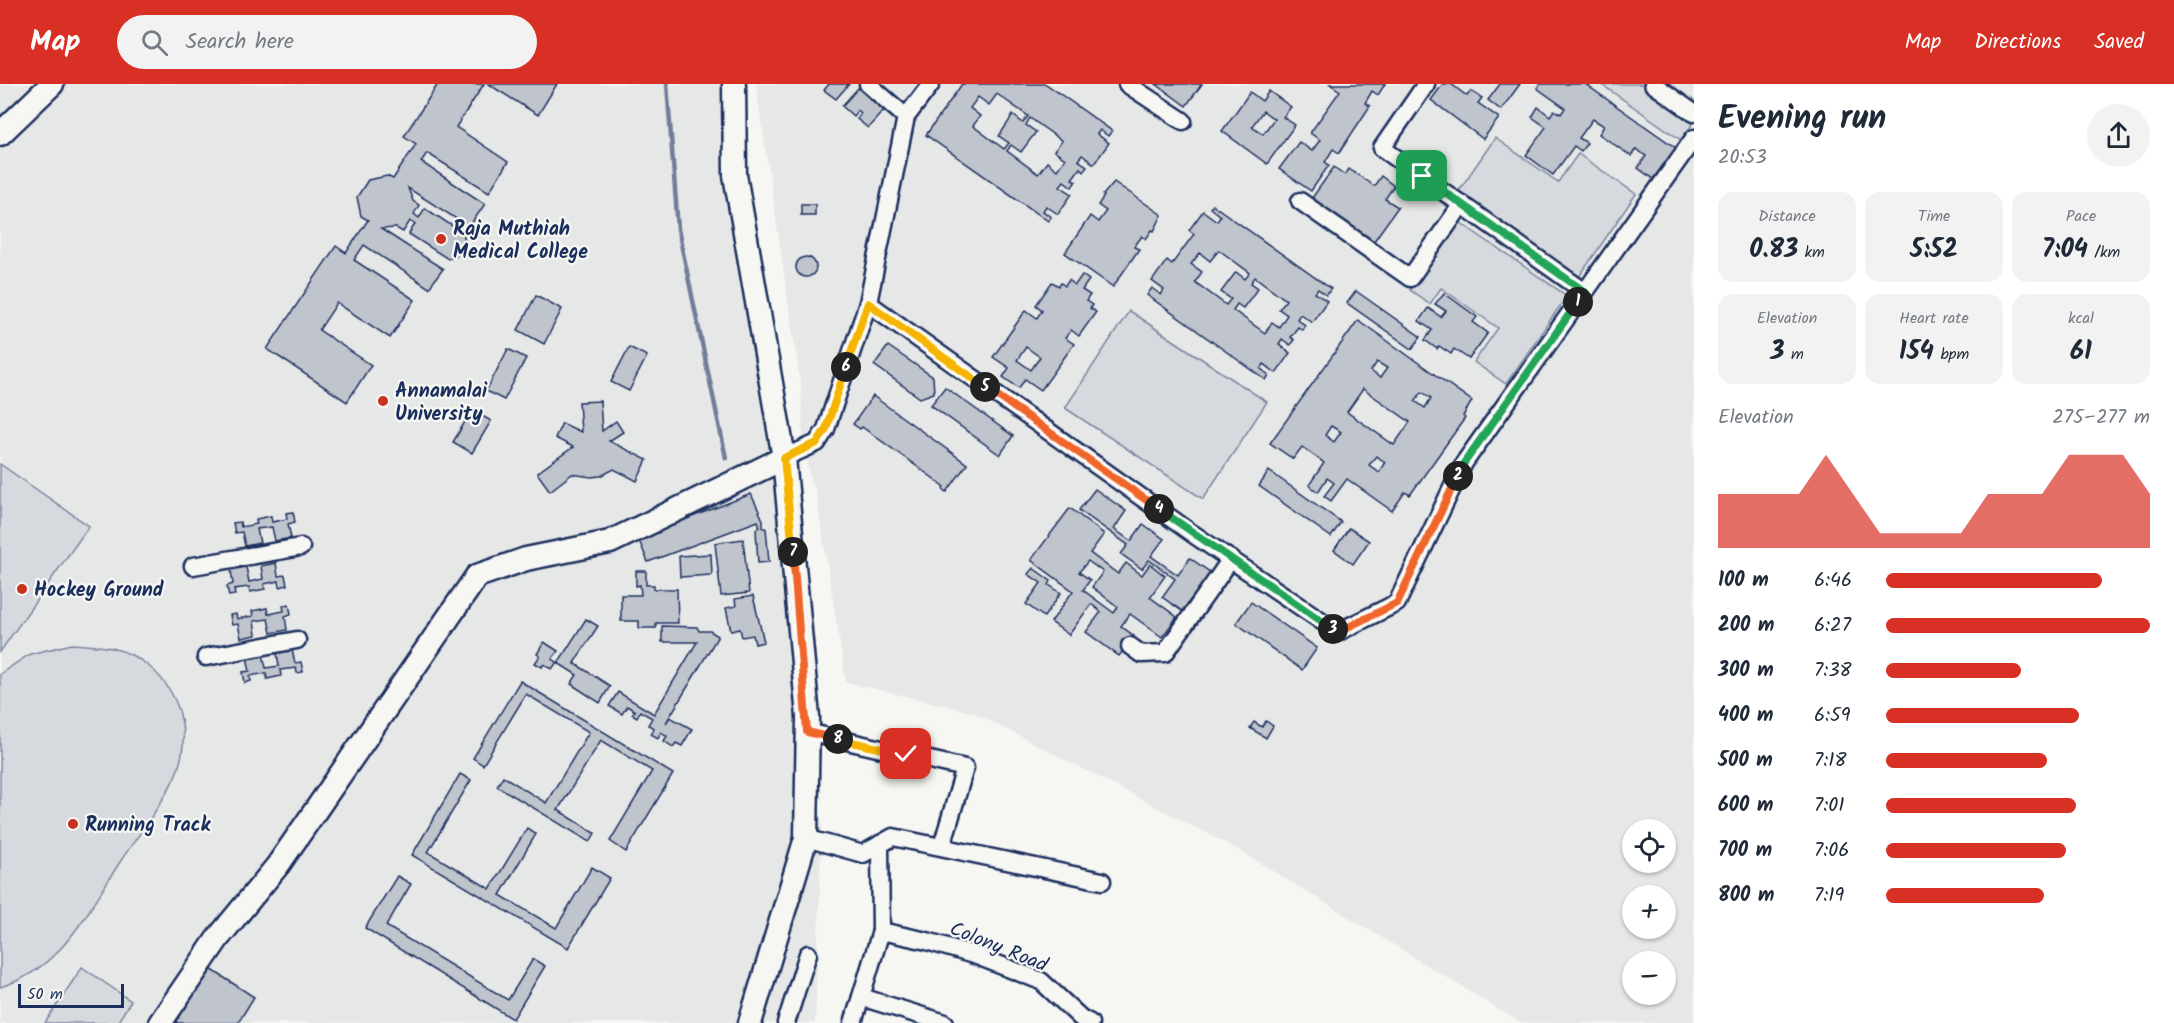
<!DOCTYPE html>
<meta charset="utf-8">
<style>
body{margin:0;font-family:Kalam,sans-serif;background:#f2f2f3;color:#1f2937;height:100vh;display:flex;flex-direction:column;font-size:22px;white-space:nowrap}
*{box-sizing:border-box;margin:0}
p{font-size:20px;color:#747a83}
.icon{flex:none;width:33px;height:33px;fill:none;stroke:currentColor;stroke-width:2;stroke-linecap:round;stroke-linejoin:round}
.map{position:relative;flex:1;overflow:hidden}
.drawer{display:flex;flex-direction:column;background:#fff;width:480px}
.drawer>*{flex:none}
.fabs{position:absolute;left:1622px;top:735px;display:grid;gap:12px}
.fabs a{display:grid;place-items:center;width:54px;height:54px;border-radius:50%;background:#fff;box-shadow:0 2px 4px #0004;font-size:30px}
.scale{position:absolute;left:18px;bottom:15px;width:106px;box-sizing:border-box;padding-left:6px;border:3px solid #1b2f5e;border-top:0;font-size:16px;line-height:21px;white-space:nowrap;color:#1b2f5e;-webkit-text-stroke:4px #f6f6f2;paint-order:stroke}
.pin{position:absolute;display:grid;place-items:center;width:51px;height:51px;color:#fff;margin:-26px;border-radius:12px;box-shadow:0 3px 9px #0006}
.km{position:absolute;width:30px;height:30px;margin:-15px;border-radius:50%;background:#222;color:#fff;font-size:16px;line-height:30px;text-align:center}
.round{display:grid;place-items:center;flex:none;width:63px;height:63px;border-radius:32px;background:#f2f2f3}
.summary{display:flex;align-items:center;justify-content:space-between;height:102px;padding:0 24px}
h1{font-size:33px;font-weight:800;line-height:45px}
.stats{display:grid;grid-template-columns:repeat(3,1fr);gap:9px;height:102px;padding:6px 24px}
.stats div{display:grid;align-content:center;border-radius:15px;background:#f2f2f3;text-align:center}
.stats b{font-size:26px;font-weight:800}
.stats small{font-size:16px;font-weight:400}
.stats p{font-size:16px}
.chart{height:168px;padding:12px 24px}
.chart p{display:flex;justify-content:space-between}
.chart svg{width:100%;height:108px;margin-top:6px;fill:#d93025;opacity:.7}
ul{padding:0 24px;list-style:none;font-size:20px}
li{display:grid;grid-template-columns:96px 72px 1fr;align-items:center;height:45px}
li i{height:15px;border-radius:8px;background:#d93025}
header{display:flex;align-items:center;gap:36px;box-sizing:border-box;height:84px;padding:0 30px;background:#d93025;color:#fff}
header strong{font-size:28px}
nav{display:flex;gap:33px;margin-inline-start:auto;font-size:21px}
.search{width:420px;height:54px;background:#f2f2f3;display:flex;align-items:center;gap:15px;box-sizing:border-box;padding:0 21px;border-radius:33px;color:#747a83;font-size:22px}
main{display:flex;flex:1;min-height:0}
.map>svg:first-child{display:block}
</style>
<header>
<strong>Map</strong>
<div class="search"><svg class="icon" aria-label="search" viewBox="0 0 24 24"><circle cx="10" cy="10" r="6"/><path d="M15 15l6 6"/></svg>Search here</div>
<nav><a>Map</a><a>Directions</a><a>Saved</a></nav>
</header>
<main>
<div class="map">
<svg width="1694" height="939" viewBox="0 0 1694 939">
<rect width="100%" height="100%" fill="#f6f6f2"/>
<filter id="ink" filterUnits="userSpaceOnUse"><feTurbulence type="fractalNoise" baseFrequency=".0167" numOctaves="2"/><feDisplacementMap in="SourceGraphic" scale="12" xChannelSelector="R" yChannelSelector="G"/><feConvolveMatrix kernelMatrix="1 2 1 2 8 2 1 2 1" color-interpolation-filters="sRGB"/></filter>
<g filter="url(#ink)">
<g fill="#e6e7e7" fill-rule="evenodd">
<polygon points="0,0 724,0 822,740 815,939 0,939"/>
<path d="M756 0H1694V939H1521L1239 766 975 629 846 598 815 403 812 401 803 357 801 304ZM1632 746H1665V778H1632ZM1632 812H1665V844H1632ZM1632 878H1665V910H1632Z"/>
</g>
<g fill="#d6d9dd" stroke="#78849e" stroke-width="1.5">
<polygon points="1601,0 1648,0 1694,32 1694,38 1681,56"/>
<polygon points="1495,54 1558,98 1578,70 1636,110 1579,193 1457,109"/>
<polygon points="1458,137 1567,212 1506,300 1474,278 1498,244 1441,204 1430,220 1410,206"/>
<polygon points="1129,227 1267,318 1203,415 1065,324"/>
<polygon points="0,380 89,442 0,568"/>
<path d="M72 560C85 561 99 561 112 564 166 577 196 634 178 685 167 715 138 751 120 778 88 827 61 886 0 903V590L30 570Z"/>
<polygon points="82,883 131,917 117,939 45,939"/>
</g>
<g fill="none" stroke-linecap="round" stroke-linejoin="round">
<polyline stroke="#717e99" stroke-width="4.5" points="667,0 678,145 726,374"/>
</g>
<g fill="#c0c4cd" stroke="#1b2f5e" stroke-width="1.5" fill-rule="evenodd">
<polygon points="438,0 484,0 456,43 508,78 489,108 427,69 421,78 485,120 469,143 408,104 413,117 419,121 414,130 419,134 425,124 463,149 466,161 459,170 448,175 409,150 415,140 410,137 403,148 396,144 381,145 443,185 429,204 364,161 354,176 415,216 390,254 337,219 319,246 371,281 347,318 267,265 336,162 346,169 368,136 361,132 357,113 368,96 387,92 393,95 416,60 404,52"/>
<polygon points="488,0 557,0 538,31"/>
<polygon points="829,0 849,0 836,15 824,6"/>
<path d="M962 0H1046L1112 47 1108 52 1100 46 1097 50 1109 59 1094 80 1082 71 1078 76 1087 82 1083 87 1080 84 1072 95 1076 97 1072 103 1064 97 1060 102 1072 110 1058 130 1046 122 1043 127 1051 133 1048 137 926 51ZM997 10 1028 32 1023 39 1013 31 999 52 1009 59 1004 65 973 42 980 32 970 24 978 13 989 21ZM1030 34 1062 57 1054 67 1065 75 1057 86 1047 78 1038 90 1007 67 1011 61 1021 68 1036 48 1026 41Z"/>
<polygon points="1156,0 1202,0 1186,22"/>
<polygon points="1330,0 1385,0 1378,11 1372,7 1365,19 1370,22 1339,69 1333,65 1325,78 1329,81 1311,107 1279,85 1299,58 1312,67 1320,56 1310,49 1340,7"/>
<polygon points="1443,0 1451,0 1467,12 1471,7 1482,14 1478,19 1499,34 1483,55 1431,16"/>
<polygon points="1500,0 1520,0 1501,26 1488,16"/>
<polygon points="1540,0 1585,0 1676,64 1653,95 1638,84 1646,72 1636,65 1631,72 1599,50 1604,42 1593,35 1579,54 1587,59 1581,67 1574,62 1553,91 1526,71 1546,43 1532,33 1538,23 1550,32 1554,26 1561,30 1565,24 1537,4"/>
<polygon points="858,4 884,26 868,44 857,35 861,29 858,26 853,32 842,22"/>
<path d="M1269 7 1291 23 1283 33 1295 41 1267 80 1222 47 1250 8 1262 17ZM1263 27 1274 35 1263 50 1252 42Z"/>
<polygon points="1334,83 1345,91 1349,85 1374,102 1381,92 1394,102 1385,115 1398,123 1374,157 1312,114"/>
<polygon points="1114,98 1162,131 1154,147 1152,146 1146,155 1142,152 1134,163 1139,165 1113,203 1065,169 1090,132 1098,138 1106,127 1098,121 1104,112 1103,111"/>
<rect x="801" y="120" width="14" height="11"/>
<path d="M1213 121 1331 205 1326 211 1318 205 1315 209 1327 217 1312 238 1300 230 1297 235 1305 241 1302 246 1298 243 1290 253 1294 256 1290 261 1282 255 1279 260 1290 269 1276 289 1264 280 1261 285 1269 291 1266 296 1147 211 1152 204 1161 211 1164 206 1152 197 1167 176 1172 180 1194 150 1189 146 1203 127 1217 137 1220 132 1210 124ZM1219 166 1250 189 1245 195 1236 188 1221 208 1231 215 1226 221 1195 198 1202 188 1191 180 1200 169 1210 177ZM1255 193 1286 216 1279 225 1287 231 1279 243 1272 238 1265 249 1233 226 1237 220 1243 224 1258 204 1251 199Z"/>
<circle cx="806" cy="183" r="10"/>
<path d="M1082 191 1089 196 1082 206 1090 211 1086 217 1092 221 1090 224 1096 228 1079 252 1071 246 1065 254 1074 260 1041 306 1025 295 1019 304 1003 293 1009 284 993 273 1026 226 1037 234 1042 226 1036 221 1052 198 1059 202 1061 199 1065 202 1069 196 1075 201ZM1026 263 1040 273 1031 286 1017 276Z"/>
<polygon points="1356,207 1421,253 1412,265 1347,219"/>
<polygon points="1444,209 1477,233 1473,238 1488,249 1469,275 1454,265 1451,270 1439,262 1437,265 1425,256 1432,246 1419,237 1428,224 1441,233 1446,227 1435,220"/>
<polygon points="536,211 562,225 544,260 518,246"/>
<path d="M1358 236 1472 317 1463 332 1465 334 1410 411 1405 408 1392 427 1347 395 1331 417 1324 412 1334 399 1327 394 1318 408 1309 401 1324 379 1302 363 1293 375 1270 359ZM1377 278 1387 284 1380 294 1371 287ZM1363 305 1410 338 1394 361 1347 328ZM1422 308 1431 314 1425 324 1415 317ZM1331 342 1341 348 1334 358 1325 351ZM1376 372 1385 378 1379 388 1369 381Z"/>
<polygon points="888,262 933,293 934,309 920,314 874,281"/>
<polygon points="629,263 647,272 629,307 611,298"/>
<polygon points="508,265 526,274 504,316 486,307"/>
<polygon points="945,303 1013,352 1000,371 931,321"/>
<polygon points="873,312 967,380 947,408 943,405 944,402 862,343 860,345 853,340"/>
<polygon points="600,317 602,347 616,337 623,348 609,357 647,376 637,397 614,385 601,392 591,393 572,390 550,407 537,389 573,363 555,354 562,339 581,348 579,318"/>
<polygon points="472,326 491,337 472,369 453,358"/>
<polygon points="1269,387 1341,438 1331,453 1259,402"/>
<polygon points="1095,405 1126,427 1114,445 1131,457 1143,440 1164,455 1151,472 1178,491 1190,474 1211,489 1182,527 1162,513 1175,495 1149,476 1142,485 1121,470 1128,461 1079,426"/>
<polygon points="751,410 763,436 763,444 766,444 769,478 758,479 756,445 760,443 758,437 648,478 638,454"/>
<path d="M1070 424 1104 450 1090 469 1118 490 1126 479 1142 491 1150 480 1165 492 1150 513 1177 533 1162 553 1130 530 1121 542 1134 552 1119 572 1086 548 1101 528 1091 520 1069 551 1051 538 1073 507 1031 476ZM1088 477 1103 488 1092 503 1118 523 1114 529 1083 506 1090 496 1079 488Z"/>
<polygon points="293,428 295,438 288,440 291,454 275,457 272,443 257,445 260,459 245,462 242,448 235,449 233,439 240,438 241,443 257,440 256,435 271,432 272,438 287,435 286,429"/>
<polygon points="1349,444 1369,457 1353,480 1334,466"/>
<polygon points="743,455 749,509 721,512 715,459"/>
<polygon points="711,470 712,491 680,493 679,472"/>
<polygon points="276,479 278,492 285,491 287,501 280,503 279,497 264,500 265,505 250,508 249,503 234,505 235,511 229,512 227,502 233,500 231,486 246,483 249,498 263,495 261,482"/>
<polygon points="1033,484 1051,497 1049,501 1061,509 1044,533 1026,520 1041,499 1028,490"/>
<polygon points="636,487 646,487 646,501 654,501 654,505 677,505 678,539 656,539 656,544 639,544 639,537 621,537 621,511 641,511 640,501 636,502"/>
<polygon points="753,512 764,558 755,560 753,551 742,553 740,545 731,547 726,524 736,522 735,515"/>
<polygon points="1251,518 1317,564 1302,586 1236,539"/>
<polygon points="289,520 291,530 285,532 287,546 271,549 268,535 254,537 256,551 241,554 238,540 232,541 230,531 236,530 237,535 253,532 252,527 267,524 268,530 284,527 283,521"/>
<polygon points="586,535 598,542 574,579 610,602 600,619 571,600 577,591 558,579"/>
<polygon points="662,542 697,543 699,547 710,547 718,552 666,639 670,633 692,645 682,662 676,659 673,663 664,657 667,652 661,648 658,654 651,650 654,644 648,641 652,634 640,627 637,633 632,630 635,627 627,622 622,630 609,622 618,608 654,630 697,558 662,558"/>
<polygon points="544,558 558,567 552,575 557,578 552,585 544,580 542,583 535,579 540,572 537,570"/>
<polygon points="292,566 295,579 301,578 303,588 297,589 296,584 280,586 281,592 267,595 266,589 250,592 251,597 245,599 243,588 250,587 247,573 263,570 266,584 279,582 277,569"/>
<polygon points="520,597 673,690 626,768 610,757 652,687 601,656 558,726 595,749 590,758 497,702 503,692 546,719 589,648 526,610 483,681 473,674"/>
<polygon points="1266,637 1273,642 1266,654 1250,644 1254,638 1262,643"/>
<polygon points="460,690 471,696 428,768 490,805 527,744 536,750 500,811 556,844 592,783 610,794 568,864 412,771"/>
<polygon points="397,792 411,800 386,842 508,916 533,875 545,882 513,935 365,844"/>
<polygon points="203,880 254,913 238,939 165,939"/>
</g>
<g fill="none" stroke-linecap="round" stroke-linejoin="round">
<defs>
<g id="street">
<polyline points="868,0 906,33"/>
<polyline points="1127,0 1183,37"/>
<polyline points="1426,0 1382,64 1585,208"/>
<polyline points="1653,0 1694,29"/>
<polyline points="1300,117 1410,194 1462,120"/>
<polyline points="868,219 1193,450 1338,548 1397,519 1464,379 1694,54"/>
<polyline points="784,374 817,359 826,345 868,219 906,33 931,0"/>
<polyline points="193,482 301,463"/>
<polyline points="1130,562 1141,570 1165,569 1231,475"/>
<polyline points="206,573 297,556"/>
<polyline points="807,648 965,684 942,762"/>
<polyline points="806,754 863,770 893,753 1102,797"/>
<polyline points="880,760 881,847"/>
<polyline points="861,913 945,939"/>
<polyline points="786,939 808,870"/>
<polyline points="853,939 881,847 927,857 977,872 1041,897 1082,935 1090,939"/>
</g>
<g id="secondary">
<polyline points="734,0 735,91 784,374 808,633 806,754 750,939"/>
<polyline points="0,50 52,0"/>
<polyline points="160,939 218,854 278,781 477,492 526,475 610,458 784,374"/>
</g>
</defs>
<use href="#street" stroke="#1b2f5e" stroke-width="21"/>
<use href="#secondary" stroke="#1b2f5e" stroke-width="27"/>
<use href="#street" stroke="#f6f6f2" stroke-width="16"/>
<use href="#secondary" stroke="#f6f6f2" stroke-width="22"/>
</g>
</g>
<g fill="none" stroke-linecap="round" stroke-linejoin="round" filter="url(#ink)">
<defs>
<polyline id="split-1" points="1422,92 1585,208 1578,218"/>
<polyline id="split-2" points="1458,392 1464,379 1578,218"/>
<polyline id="split-3" points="1333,545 1338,548 1397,519 1458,392"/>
<polyline id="split-4" points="1159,425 1333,545"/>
<polyline id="split-5" points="985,303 1159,425"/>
<polyline id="split-6" points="846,283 868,219 985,303"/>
<polyline id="split-7" points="793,468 784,374 817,359 826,345 846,283"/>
<polyline id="split-8" points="793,468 807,648 838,655"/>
<polyline id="split-9" points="838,655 906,670"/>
</defs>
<use href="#split-1" stroke="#fff" stroke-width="12"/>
<use href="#split-2" stroke="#fff" stroke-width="12"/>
<use href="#split-3" stroke="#fff" stroke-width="12"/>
<use href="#split-4" stroke="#fff" stroke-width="12"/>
<use href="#split-5" stroke="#fff" stroke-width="12"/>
<use href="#split-6" stroke="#fff" stroke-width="12"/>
<use href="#split-7" stroke="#fff" stroke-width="12"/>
<use href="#split-8" stroke="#fff" stroke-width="12"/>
<use href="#split-9" stroke="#fff" stroke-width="12"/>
<use href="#split-1" stroke="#22a559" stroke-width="8"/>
<use href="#split-2" stroke="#22a559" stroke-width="8"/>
<use href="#split-3" stroke="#f0652b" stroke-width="8"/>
<use href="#split-4" stroke="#22a559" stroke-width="8"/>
<use href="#split-5" stroke="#f0652b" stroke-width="8"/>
<use href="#split-6" stroke="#f5b400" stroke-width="8"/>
<use href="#split-7" stroke="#f5b400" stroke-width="8"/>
<use href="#split-8" stroke="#f0652b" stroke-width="8"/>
<use href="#split-9" stroke="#f5b400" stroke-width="8"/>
</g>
<g fill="#c8321e" stroke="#f6f6f2" stroke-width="2">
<circle cx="441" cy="155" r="6"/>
<circle cx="383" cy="317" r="6"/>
<circle cx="22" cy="505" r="6"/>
<circle cx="73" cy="740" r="6"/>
</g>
<g text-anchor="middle" stroke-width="4.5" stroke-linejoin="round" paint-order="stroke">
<g font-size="20" font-weight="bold" fill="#1b2f5e" stroke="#f6f6f2" text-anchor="start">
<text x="453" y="151">Raja Muthiah<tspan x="453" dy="23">Medical College</tspan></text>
<text x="395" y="313">Annamalai<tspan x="395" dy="23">University</tspan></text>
<text x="34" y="512">Hockey Ground</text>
<text x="85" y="747">Running Track</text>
</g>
<g font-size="20" fill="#1b2f5e" stroke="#f6f6f2">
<text transform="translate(999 862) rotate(22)" y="7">Colony Road</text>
</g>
</g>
</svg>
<div class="fabs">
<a><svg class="icon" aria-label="locate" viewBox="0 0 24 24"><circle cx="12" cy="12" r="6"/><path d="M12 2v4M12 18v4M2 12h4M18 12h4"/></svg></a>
<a>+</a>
<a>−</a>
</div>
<div class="scale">50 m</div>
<div class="pin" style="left:1422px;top:92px;background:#1e9e55"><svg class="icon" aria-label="arrive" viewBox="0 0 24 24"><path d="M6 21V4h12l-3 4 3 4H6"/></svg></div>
<div class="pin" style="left:906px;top:670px;background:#d93025"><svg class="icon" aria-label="check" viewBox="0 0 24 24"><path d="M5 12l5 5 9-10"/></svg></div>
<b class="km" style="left:1578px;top:218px">1</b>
<b class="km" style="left:1458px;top:392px">2</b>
<b class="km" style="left:1333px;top:545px">3</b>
<b class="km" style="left:1159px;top:425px">4</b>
<b class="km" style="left:985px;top:303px">5</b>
<b class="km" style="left:846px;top:283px">6</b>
<b class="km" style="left:793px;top:468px">7</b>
<b class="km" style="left:838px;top:655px">8</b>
</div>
<section class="drawer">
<div class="summary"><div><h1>Evening run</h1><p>20:53</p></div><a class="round"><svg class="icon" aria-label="share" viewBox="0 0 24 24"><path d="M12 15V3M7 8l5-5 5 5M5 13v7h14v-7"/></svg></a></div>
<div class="stats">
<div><p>Distance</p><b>0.83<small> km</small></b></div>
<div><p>Time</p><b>5:52</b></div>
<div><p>Pace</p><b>7:04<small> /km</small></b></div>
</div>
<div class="stats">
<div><p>Elevation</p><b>3<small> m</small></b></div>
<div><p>Heart rate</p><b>154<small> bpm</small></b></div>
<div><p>kcal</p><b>61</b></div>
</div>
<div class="chart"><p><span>Elevation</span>275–277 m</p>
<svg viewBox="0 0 160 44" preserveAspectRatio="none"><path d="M0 44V22L10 22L20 22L30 22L40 6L50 22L60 38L70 38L80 38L90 38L100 22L110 22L120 22L130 6L140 6L150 6L160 22V44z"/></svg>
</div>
<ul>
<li><b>100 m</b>6:46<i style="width:82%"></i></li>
<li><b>200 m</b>6:27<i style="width:100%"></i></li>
<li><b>300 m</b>7:38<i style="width:51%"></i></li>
<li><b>400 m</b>6:59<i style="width:73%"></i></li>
<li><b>500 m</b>7:18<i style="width:61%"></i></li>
<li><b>600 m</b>7:01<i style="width:72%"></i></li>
<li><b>700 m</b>7:06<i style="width:68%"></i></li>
<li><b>800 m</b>7:19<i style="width:60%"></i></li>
</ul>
</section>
</main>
